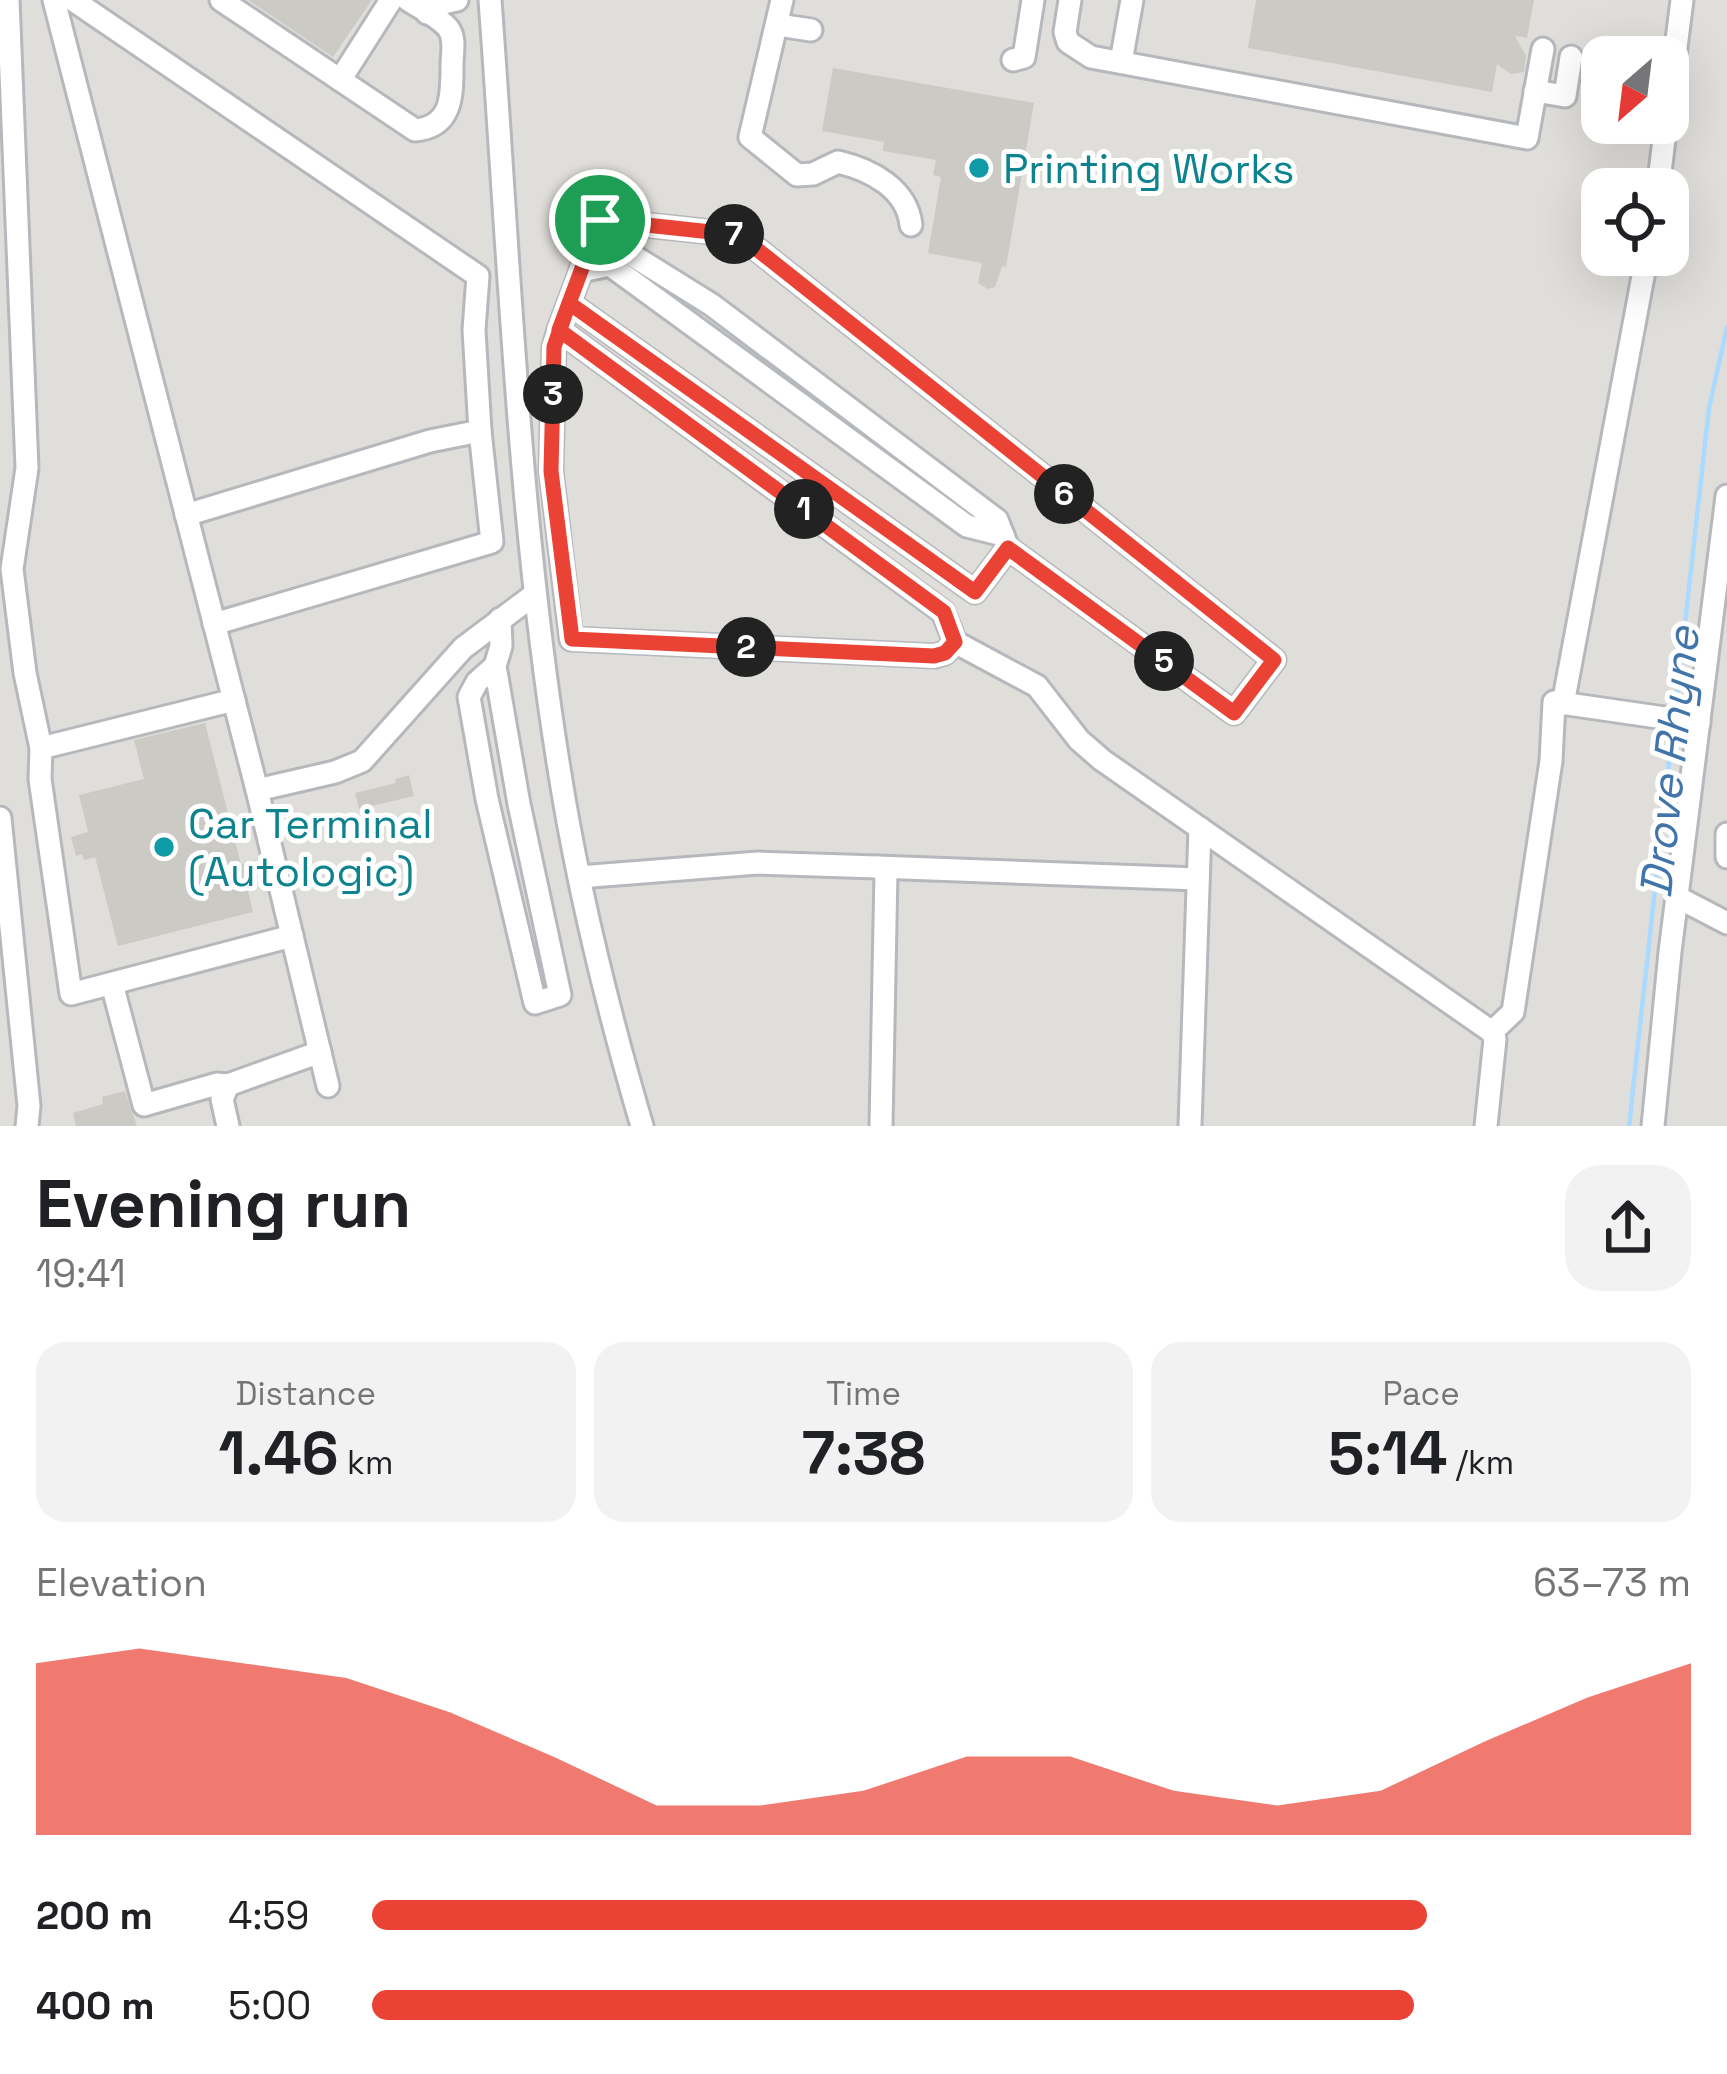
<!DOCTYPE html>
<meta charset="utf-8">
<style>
body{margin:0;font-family:"Space Grotesk",sans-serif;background:#f2f2f2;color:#202124;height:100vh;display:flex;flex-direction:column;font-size:45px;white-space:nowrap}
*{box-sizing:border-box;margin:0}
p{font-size:39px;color:#757577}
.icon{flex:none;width:66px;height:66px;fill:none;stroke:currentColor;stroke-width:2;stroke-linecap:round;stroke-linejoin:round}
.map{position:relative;height:1126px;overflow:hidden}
.drawer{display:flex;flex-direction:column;background:#fff;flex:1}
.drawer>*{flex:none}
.needle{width:78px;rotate:208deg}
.buttons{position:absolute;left:1581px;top:36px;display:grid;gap:24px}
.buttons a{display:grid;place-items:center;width:108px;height:108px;border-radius:24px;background:#fff;box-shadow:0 12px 48px #0002;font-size:60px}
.pin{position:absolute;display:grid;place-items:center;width:102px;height:102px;color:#fff;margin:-51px;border:6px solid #fff;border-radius:50%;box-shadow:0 3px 12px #0007}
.km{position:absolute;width:60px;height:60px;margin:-30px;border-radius:50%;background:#222;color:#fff;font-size:33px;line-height:60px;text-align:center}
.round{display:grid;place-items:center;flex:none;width:126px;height:126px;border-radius:36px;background:#f2f2f2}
.summary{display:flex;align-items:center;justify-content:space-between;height:204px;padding:0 36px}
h1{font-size:66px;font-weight:600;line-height:90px}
.figures{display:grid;grid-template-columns:repeat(3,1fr);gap:18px;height:204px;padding:12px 36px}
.figures div{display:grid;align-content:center;border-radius:30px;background:#f2f2f2;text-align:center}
.figures b{font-size:60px;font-weight:600}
.figures small{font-size:33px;font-weight:400}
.figures p{font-size:33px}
.chart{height:336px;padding:24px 36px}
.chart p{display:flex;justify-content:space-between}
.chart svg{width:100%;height:216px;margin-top:12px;fill:#ea4335;opacity:.7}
ul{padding:0 36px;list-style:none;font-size:39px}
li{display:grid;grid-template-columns:192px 144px 1fr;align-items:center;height:90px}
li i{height:30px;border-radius:15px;background:#ea4335}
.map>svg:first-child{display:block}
</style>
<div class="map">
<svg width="1727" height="1126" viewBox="0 0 1727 1126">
<rect width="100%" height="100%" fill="#f1efe8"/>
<path fill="#e0deda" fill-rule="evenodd" d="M0 0H1727V1126H0ZM1602 57H1668V123H1602ZM1602 189H1668V255H1602Z"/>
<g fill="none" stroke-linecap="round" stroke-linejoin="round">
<g stroke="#aadaff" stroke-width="4.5">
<polyline points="1675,714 1709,408 1727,327"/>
<polyline points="1629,1126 1673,725"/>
</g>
</g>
<g fill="#cccac5">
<polygon points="248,0 372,0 333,57"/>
<polygon points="1256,0 1534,0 1527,38 1515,36 1526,56 1524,72 1511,74 1497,64 1492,92 1248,48"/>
<polygon points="833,68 1034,103 1006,267 1002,266 995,287 988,289 978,283 982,263 928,253 941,177 933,175 936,160 883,151 884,142 822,131"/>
<polygon points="205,723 241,864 256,860 260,873 245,878 253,912 118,946 95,857 84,860 82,854 76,856 71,837 88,832 79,795 144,779 134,740"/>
<polygon points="409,775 414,796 359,809 355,793 396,783 395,779"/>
<polygon points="125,1091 137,1126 76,1126 73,1113 103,1104 102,1097"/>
</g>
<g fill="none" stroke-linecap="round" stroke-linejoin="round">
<defs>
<g id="minor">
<polyline points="8,0 27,468 12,569 25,673 41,748 234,700"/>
<polyline points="54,0 257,790 328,1086"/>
<polyline points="73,0 478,276 474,330 480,431 430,441 186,515"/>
<path d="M221 0 415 130C453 127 452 94 452 65 452 53 456 38 448 28 439 17 420 8 408 0"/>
<path d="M490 0C509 254 518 511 558 762 577 885 607 1007 642 1126"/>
<path d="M782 0 750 137 797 175 813 174 838 162C872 170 907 189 911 225"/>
<polyline points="1070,0 1065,32 1068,42 1091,57 1527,138 1543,49"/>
<polyline points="427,13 434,5 457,0"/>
<polyline points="778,25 811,30"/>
<polyline points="1013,60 1024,57 1033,0"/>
<polyline points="1121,62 1132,0"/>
<polyline points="340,80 391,0"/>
<polyline points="1535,91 1565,96 1571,57"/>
<polyline points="1668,111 1682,0"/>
<polyline points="1658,189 1666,123"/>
<polyline points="581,271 610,265 967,526 1003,535"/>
<polyline points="569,303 975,592 1008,548"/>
<polyline points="559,330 600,220 739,235 1274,660 1234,713 1008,548 997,520 712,305 595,232"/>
<polyline points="214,624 492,542 480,431"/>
<polyline points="955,642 945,653 935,656 571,639 551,471 554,347 559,330 943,612 955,642 1037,686 1079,740 1102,760 1492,1032 1495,1039 1486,1126"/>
<polyline points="495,666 477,682 469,697 487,799 535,1003 560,995 519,804 495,666 501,646 500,619"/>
<polyline points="1563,704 1647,255"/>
<polyline points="41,748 40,779 71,994 292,936"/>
<polyline points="257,790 335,772 362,761 463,648 535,594"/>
<polyline points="0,818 29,1106 27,1126"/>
<polyline points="1727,834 1727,857"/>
<polyline points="877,867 1198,879"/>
<polyline points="579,877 758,863 877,867 886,872 881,1126"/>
<polyline points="1677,897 1727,923"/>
<polyline points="112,984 144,1105 217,1084 228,1085 320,1052"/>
<polyline points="1492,1032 1513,1012 1551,761 1554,702 1699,723"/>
<polyline points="228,1126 222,1099 228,1085"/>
<polyline points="1190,1126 1200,828"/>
<polyline points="1653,1126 1670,952 1727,496"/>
</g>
</defs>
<use href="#minor" stroke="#b5b8bc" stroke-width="27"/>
<use href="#minor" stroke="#fff" stroke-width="21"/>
</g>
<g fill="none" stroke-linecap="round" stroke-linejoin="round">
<defs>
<polyline id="route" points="600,220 559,330 944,612 955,642 945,653 934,656 572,639 551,471 554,347 569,303 975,592 1008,548 1234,713 1274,660 739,235 600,220"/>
</defs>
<use href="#route" stroke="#fff" stroke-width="24"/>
<use href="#route" stroke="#ea4335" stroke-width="15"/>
</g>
<g fill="#0f9aa8" stroke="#fff" stroke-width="4.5">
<circle cx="979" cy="168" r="12"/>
<circle cx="164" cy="847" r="12"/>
</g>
<g text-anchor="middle" stroke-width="10" stroke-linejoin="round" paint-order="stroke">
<g font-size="42" fill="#0d838f" stroke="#fff" text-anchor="start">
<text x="1003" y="183">Printing Works</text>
<text x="188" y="838">Car Terminal<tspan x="188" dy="48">(Autologic)</tspan></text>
</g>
<g font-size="45" font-style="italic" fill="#4174aa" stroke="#fff">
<text transform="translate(1669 762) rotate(-84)" y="16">Drove Rhyne</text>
</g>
</g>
</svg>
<div class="buttons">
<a><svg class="needle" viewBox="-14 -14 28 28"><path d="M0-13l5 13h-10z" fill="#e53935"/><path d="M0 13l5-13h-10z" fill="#757577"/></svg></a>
<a><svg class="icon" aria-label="locate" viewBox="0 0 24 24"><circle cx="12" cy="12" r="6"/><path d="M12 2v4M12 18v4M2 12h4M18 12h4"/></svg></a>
</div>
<div class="pin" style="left:600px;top:220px;background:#1e9e55"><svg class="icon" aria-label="arrive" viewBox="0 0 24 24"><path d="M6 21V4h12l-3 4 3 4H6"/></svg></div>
<b class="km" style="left:804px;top:509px">1</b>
<b class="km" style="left:746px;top:647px">2</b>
<b class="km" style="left:553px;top:394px">3</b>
<b class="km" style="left:1164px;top:661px">5</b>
<b class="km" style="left:1064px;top:494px">6</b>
<b class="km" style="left:734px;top:234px">7</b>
</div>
<section class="drawer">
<div class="summary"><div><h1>Evening run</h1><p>19:41</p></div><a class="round"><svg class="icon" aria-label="share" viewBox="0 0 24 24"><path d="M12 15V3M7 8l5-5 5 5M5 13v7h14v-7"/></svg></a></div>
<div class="figures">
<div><p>Distance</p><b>1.46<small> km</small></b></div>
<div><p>Time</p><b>7:38</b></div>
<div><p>Pace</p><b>5:14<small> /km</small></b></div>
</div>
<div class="chart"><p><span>Elevation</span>63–73 m</p>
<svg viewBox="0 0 160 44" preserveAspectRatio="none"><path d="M0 44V9L10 6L20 9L30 12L40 19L50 28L60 38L70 38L80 35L90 28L100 28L110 35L120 38L130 35L140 25L150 16L160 9V44z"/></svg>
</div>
<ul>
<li><b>200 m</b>4:59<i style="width:80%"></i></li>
<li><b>400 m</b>5:00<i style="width:79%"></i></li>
</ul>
</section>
